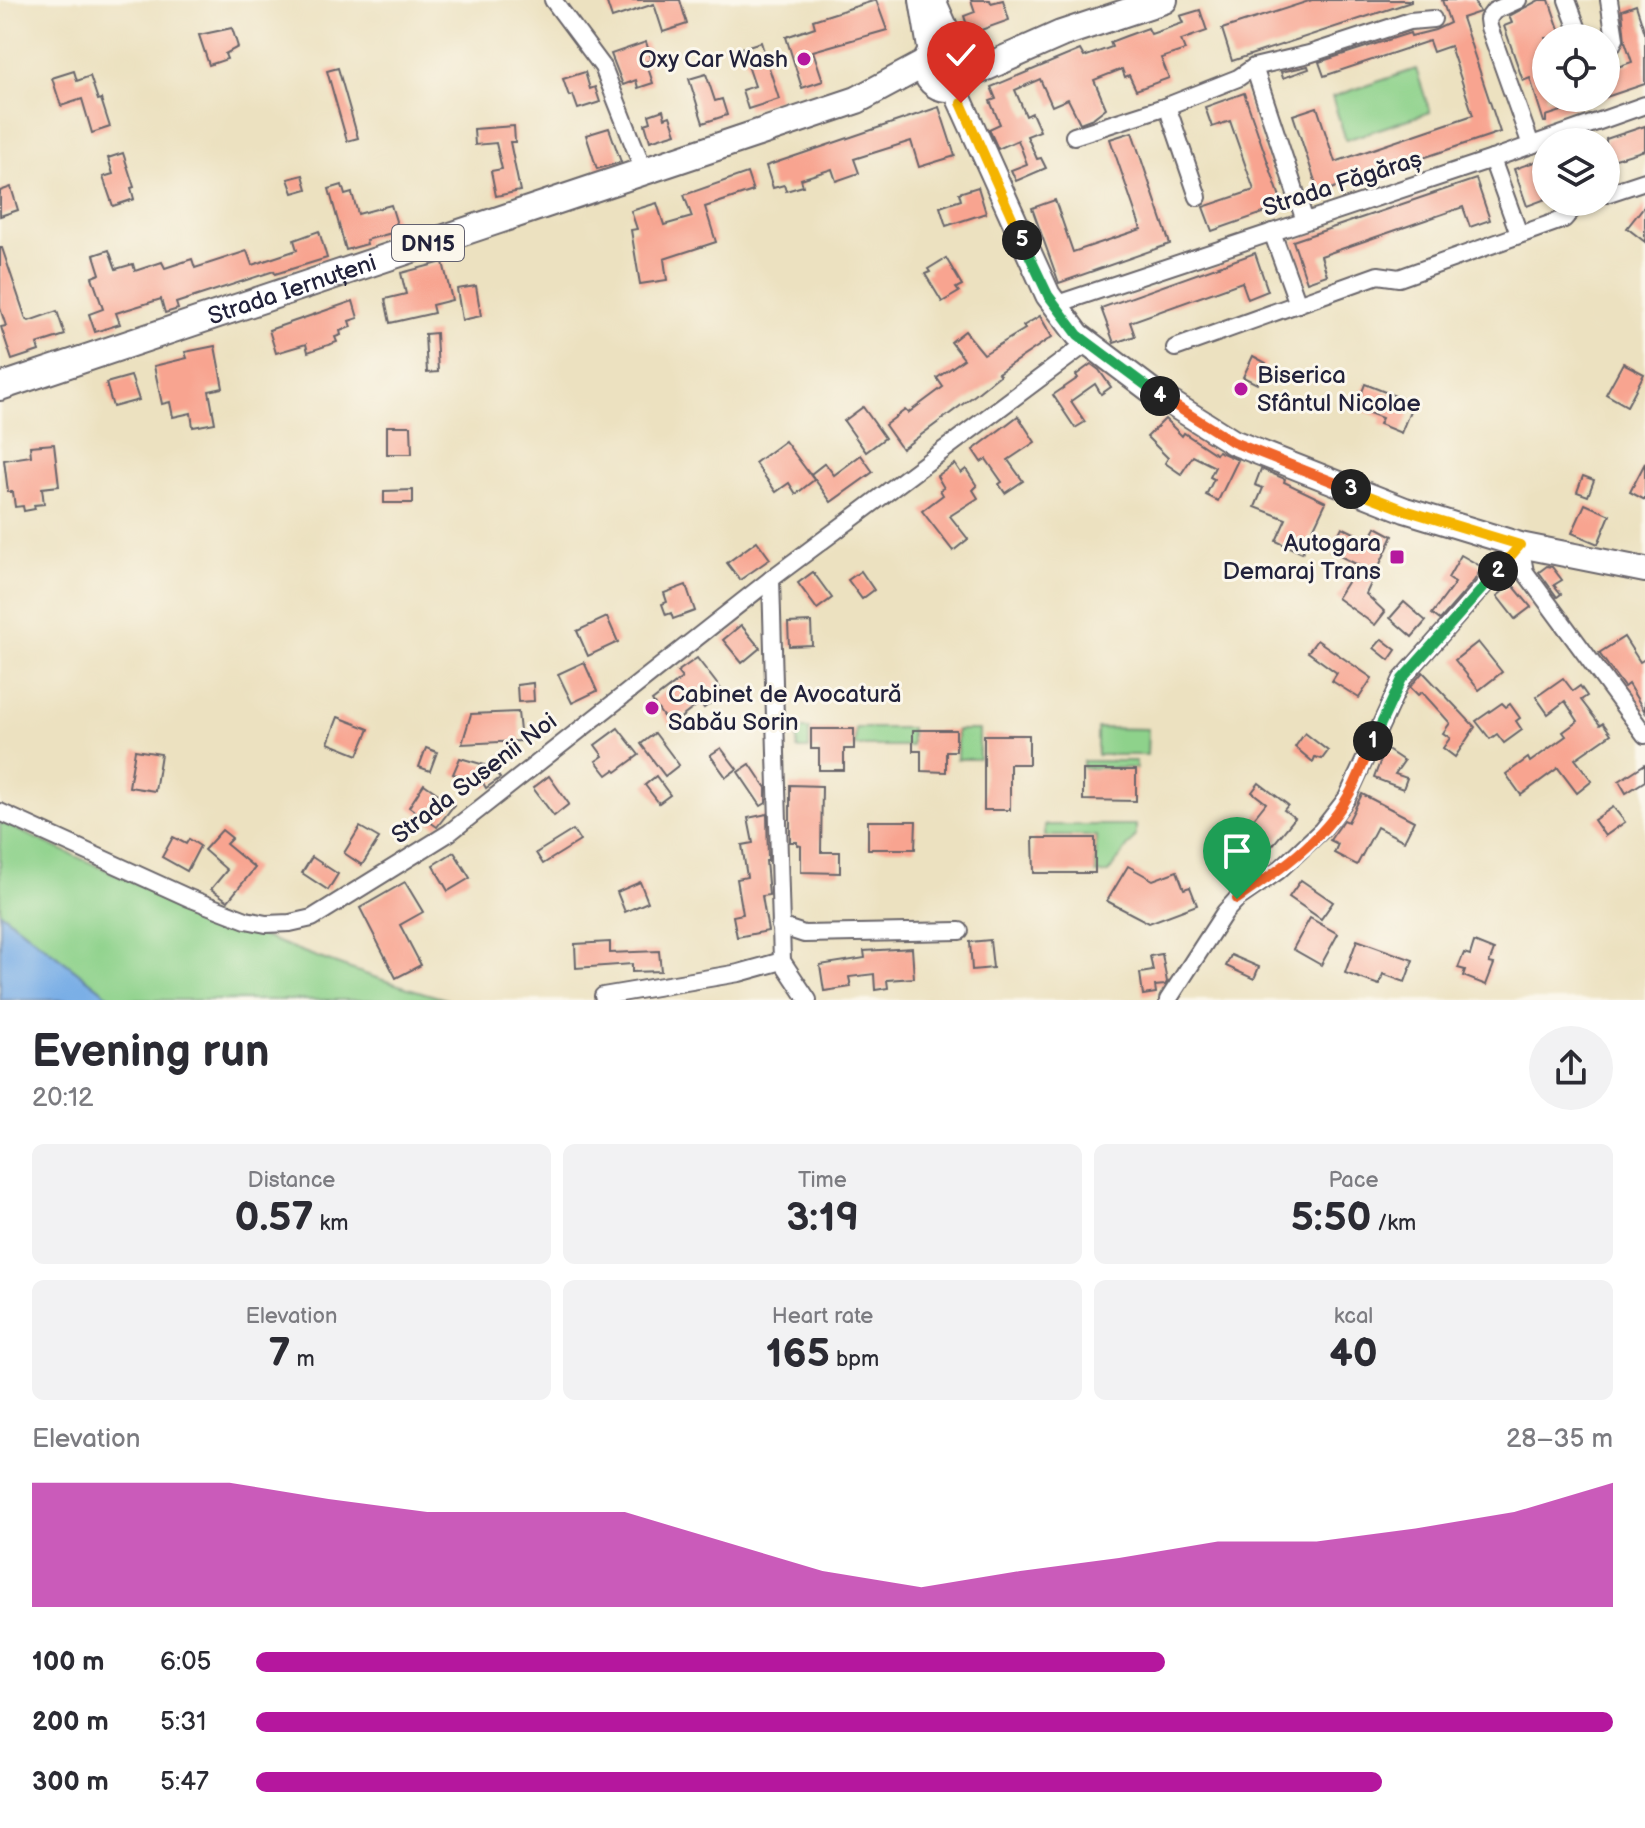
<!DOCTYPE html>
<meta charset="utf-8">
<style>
body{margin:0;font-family:"Balsamiq Sans",sans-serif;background:#f2f2f3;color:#2b2b33;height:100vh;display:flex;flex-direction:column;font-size:30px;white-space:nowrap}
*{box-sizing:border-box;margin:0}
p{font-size:26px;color:#7c7c81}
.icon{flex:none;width:44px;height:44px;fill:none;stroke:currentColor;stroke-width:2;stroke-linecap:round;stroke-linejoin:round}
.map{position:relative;height:1000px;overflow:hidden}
.drawer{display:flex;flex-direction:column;background:#fff;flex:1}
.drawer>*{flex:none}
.fabs{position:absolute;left:1532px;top:24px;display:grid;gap:16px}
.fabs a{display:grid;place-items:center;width:88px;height:88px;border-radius:50%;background:#fff;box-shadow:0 2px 6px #0004;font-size:40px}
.pin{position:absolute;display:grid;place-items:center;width:68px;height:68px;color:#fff;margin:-82px -34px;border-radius:50% 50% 50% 0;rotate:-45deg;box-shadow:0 0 8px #0007}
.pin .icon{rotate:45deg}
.km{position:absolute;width:40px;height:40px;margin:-20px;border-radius:50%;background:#222;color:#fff;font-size:22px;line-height:40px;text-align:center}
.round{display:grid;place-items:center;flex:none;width:84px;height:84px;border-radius:42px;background:#f2f2f3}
.headline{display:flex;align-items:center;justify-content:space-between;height:136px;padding:0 32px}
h1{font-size:44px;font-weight:600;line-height:60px}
.figures{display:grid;grid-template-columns:repeat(3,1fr);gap:12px;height:136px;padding:8px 32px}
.figures div{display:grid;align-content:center;border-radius:12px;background:#f2f2f3;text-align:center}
.figures b{font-size:40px;font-weight:600}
.figures small{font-size:22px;font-weight:400}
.figures p{font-size:22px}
.chart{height:224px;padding:16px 32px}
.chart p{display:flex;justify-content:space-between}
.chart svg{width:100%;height:144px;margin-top:8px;fill:#b5179e;opacity:.7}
ul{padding:0 32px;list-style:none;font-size:26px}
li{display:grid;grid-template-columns:128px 96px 1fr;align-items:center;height:60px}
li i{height:20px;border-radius:10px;background:#b5179e}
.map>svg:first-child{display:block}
</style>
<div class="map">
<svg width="1645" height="1000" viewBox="0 0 1645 1000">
<rect width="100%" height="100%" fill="#fbf7ec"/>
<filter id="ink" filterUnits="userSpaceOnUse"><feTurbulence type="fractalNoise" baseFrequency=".0125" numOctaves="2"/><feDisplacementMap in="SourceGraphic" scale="16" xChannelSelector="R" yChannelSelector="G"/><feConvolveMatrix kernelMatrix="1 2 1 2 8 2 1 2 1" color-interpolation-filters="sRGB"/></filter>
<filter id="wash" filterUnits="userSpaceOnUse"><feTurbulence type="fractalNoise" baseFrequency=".006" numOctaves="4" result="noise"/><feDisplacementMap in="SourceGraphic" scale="32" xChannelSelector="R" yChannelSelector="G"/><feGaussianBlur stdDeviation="1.8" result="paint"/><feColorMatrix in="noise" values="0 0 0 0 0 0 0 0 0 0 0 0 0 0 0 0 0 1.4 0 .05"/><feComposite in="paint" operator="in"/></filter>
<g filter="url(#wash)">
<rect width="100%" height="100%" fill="#ece1c0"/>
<g fill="#8ed28b" stroke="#587a63" stroke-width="2">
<polygon points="1416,69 1430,112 1346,140 1332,97"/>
<polygon points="856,728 911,728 911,746 855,746"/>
<polygon points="1097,728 1148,729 1147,755 1097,755"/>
<rect x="797" y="729" width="12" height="20"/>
<rect x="957" y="730" width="22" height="29"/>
<rect x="1083" y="761" width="53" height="7"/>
<path d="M0 822C146 888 294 957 449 1000H114L0 912Z"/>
<polygon points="1045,825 1136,825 1136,836 1108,873 1096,874 1096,836 1045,836"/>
</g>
<polygon fill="#79aee6" stroke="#4e6890" stroke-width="2" points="0,912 114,1000 0,1000"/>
<g id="blocks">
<g fill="#f8a490">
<polygon points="606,0 680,0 687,24 663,32 654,4 612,18"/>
<polygon points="876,0 887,30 813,51 823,81 802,88 786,37 815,27 813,20"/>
<polygon points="971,0 990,0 991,3 1003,0 1009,20 970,34 964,16 975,12"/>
<polygon points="1312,0 1411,0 1411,2 1232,61 1222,29"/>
<polygon points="1442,0 1473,0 1480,12 1462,18 1500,132 1319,193 1293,115 1317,107 1335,162 1473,115 1450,46 1433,52 1429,41 1324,76 1319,62 1410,33 1411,36 1435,30 1450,23"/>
<polygon points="1539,0 1549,0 1562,38 1546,38 1546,98 1595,98 1596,100 1546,116 1546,122 1544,122 1530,78 1523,81 1504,26 1512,23 1509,16"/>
<polygon points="1636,5 1645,33 1645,84 1606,97 1606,71 1632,62 1625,41 1622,10"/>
<polygon points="1200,10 1207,31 1181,40 1185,50 1161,58 1169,78 1136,90 1129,75 1125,77 1122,69 1094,80 1106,108 1093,118 1080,123 1068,99 1052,106 1040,79 1015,90 1026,116 1032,113 1040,131 1027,136 1037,159 1041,158 1046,168 1016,181 1011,170 1027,164 1018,140 998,149 989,129 1000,124 990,101 996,99 991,87 1080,50 1084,57 1112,47 1110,42 1126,36 1148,28 1151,34 1183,23 1180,16"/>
<polygon points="232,28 238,47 225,54 227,59 209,65 199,35"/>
<polygon points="646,42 652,60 646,62 653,83 638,88 636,80 623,85 611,54"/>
<polygon points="761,42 779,99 748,109 742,90 755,86 742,48"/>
<polygon points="1308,66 1309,69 1283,78 1281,72"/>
<polygon points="338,68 358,138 347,141 327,71"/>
<polygon points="74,71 77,81 90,76 98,100 101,99 110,127 92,133 82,99 61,106 52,78"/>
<polygon points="585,72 590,89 595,87 600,102 578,109 573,95 569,96 563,79"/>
<polygon points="706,74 715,101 722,99 727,115 703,123 689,79"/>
<polygon points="1244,93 1283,206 1212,231 1203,207 1254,190 1230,121 1212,127 1205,107"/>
<polygon points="939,107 955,156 919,167 911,141 854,159 859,173 836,181 832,169 801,179 803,186 786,191 784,185 773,188 766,166"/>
<polygon points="663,110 665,118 670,116 676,133 650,141 645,124 651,122 649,115"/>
<polygon points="514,126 515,142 510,142 520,191 496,196 491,171 502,169 496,143 475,145 474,129"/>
<polygon points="1645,126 1645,150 1606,162 1606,139"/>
<polygon points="609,128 621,162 597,169 586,135"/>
<polygon points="1132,132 1170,244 1059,283 1032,208 1055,200 1073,252 1141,229 1110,139"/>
<polygon points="123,153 134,187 131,188 134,199 113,206 103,177 113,174 108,158"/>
<polygon points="1546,158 1546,182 1542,184 1546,199 1527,206 1514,169"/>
<polygon points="747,173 753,191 705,207 716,242 664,259 667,280 640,284 631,230 637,229 631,211 657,203 664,225 692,217 684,195"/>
<polygon points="303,175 307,189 293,193 288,179"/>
<polygon points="1476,179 1490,220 1470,227 1463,207 1321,256 1327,275 1307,282 1293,241"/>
<polygon points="342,185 345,195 352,193 358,214 391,205 399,231 366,240 367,244 346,250 329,189"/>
<polygon points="11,187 18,210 0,216 0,191"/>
<polygon points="978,187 986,213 946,226 940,207 961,200 959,193"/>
<polygon points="1645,205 1645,242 1627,228"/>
<polygon points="319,231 327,258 275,274 274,271 176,303 178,309 165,313 161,299 116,313 120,324 95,332 89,314 103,309 92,277 100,274 94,255 109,250 116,269 133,264 135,271 162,262 165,268 192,259 195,268 247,251 252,265 297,250 294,240"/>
<polygon points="0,248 2,248 26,319 29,321 57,311 65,335 37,344 39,351 12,360 1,327 6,326 0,308"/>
<polygon points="1255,253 1268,291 1248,299 1242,282 1130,322 1135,336 1114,343 1101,308"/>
<polygon points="946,258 962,285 956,288 959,292 942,302 925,274 930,272 928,269"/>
<polygon points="443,262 452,300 432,305 434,313 390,323 385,299 406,294 401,273"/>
<polygon points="476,286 481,316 462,320 457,289"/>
<polygon points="353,301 358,318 349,321 351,327 340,331 341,335 335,337 337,342 308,352 306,344 276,353 269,330"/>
<polygon points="1040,316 1052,337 998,373 1000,375 975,395 902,449 885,425 905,410 908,413 943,387 937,378 964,359 951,342 965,331 984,354 1025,329 1023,326"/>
<polygon points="436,333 438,372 427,373 425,334"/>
<polygon points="215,346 223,388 209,391 215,423 193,427 191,413 173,417 170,402 162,404 154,366 187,358 185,352"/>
<polygon points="1253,356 1266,363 1257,384 1243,377"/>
<polygon points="1623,363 1644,374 1627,406 1606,394"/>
<polygon points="1091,364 1099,370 1111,387 1101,394 1095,384 1071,401 1085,422 1075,428 1053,395 1078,378 1076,375"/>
<polygon points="131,376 139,400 113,407 106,383"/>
<polygon points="1365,384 1413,403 1401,433 1379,424 1382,418 1356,408"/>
<polygon points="863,407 885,438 866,452 844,421"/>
<polygon points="1018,416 1035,442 1008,460 1023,481 1005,493 999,484 1002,482 986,459 981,462 973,450"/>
<polygon points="1165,419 1182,436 1184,433 1216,454 1218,451 1238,460 1218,501 1206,495 1214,479 1210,477 1215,467 1193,456 1181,474 1165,463 1168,458 1147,437"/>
<polygon points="387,426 411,426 412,454 387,454"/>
<polygon points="785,441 814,480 796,494 789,483 776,492 755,463"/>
<polygon points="54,444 59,486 42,488 44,504 34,505 35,509 24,511 23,506 15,507 13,492 8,492 4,460 31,456 30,446"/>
<polygon points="861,455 873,472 831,502 811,474 825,463 834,475"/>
<polygon points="1645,463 1645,500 1630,492"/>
<polygon points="955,464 961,473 966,469 977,486 973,490 978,498 950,516 968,539 953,551 922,511 943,495 940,490 944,488 937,476"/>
<polygon points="1261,469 1285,479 1284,482 1326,502 1302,553 1276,541 1286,519 1255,507 1263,488 1255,485"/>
<polygon points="1583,476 1594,480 1588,496 1577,492"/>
<polygon points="413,490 413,503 384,503 384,491"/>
<polygon points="1585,504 1610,515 1598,544 1572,533"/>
<polygon points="1342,527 1370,541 1376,527 1393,536 1366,594 1385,612 1375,625 1337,598 1358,565 1330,551"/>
<polygon points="757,541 770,559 740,580 727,563"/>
<polygon points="1461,555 1482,567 1474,581 1440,620 1432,614 1455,583 1448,578"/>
<polygon points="1547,566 1552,567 1562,580 1554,585 1561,594 1557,597 1539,572"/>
<polygon points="861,571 874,590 862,599 848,580"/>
<polygon points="813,572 832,598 817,609 798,583"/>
<polygon points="1512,584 1531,607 1515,619 1497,596"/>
<polygon points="686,585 695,611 673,619 671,613 666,615 662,604 667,602 664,593"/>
<polygon points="1404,602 1426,621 1412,637 1390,618"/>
<polygon points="607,617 618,642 588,656 577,631"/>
<polygon points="811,622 812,645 789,646 788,623"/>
<polygon points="741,625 760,648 742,663 723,640"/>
<polygon points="1624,637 1640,662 1645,659 1645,712 1628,684 1624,687 1599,653"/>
<polygon points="1382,639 1396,650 1389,660 1374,648"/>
<polygon points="1317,640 1372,678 1359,698 1332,681 1337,673 1308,652"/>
<polygon points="1478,642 1502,672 1479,690 1455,660"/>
<polygon points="697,658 724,693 704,708 700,703 670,726 652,701 682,678 677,672"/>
<polygon points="584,662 597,691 572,703 558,674"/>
<polygon points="1423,672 1475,727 1455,757 1443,748 1450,738 1443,733 1450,723 1422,692 1418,695 1410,687"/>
<polygon points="1563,678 1573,691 1580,686 1587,696 1581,700 1600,725 1603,723 1611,734 1575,759 1592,781 1577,793 1558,768 1521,795 1506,774 1528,758 1530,762 1566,736 1563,732 1578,721 1565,701 1548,714 1536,697"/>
<polygon points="533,683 534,701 518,702 517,685"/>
<polygon points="1502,703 1506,707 1510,704 1520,718 1516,721 1522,730 1504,743 1497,734 1490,739 1476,721"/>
<polygon points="518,712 521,741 462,744 471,714"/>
<polygon points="338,717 369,729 358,755 328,743"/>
<polygon points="618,728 639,755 616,772 614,770 607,775 596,761 603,756 595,745"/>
<polygon points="811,729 854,729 854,749 844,749 844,770 819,770 819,749 811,749"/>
<polygon points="913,730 956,730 956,751 946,751 946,772 921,771 921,751 913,751"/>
<polygon points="655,733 679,765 665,776 641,744"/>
<polygon points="1305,733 1328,751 1322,759 1315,757 1313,762 1295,747"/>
<polygon points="984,735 1029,735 1029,764 1010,764 1010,810 984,810"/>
<polygon points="1383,747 1404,761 1395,774 1407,778 1403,789 1374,778 1380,762 1377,760"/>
<polygon points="426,748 437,752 430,771 419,767"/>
<polygon points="721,748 737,769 726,777 710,755"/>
<polygon points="135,750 161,754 155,791 129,787"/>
<polygon points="460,758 492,767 500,778 486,788 483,783 453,774"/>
<polygon points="750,764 766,788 766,803 761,806 738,772"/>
<polygon points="1645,764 1645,781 1626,793 1619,781"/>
<polygon points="1083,770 1136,770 1136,801 1083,800"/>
<polygon points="549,776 569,804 554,816 533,788"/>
<polygon points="656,776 670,795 659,803 645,785"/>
<polygon points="1259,783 1288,805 1284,810 1295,818 1254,868 1230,848 1266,803 1252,792"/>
<polygon points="424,784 454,805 437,827 409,807"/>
<polygon points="790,785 822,786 821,852 840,852 840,873 801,872 801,846 797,845 797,842 790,842"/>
<polygon points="1362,794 1414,821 1404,841 1377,827 1357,865 1334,853 1338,844 1330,840 1344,820 1348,822"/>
<polygon points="1613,807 1625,822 1605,836 1594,820"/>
<polygon points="767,814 768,861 766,861 769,895 762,896 768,931 737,937 733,916 743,914 737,879 747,877 742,845 753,843 748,818"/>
<polygon points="868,821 916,821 915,849 868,849"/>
<polygon points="360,827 379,838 362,865 344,853"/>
<polygon points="222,830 232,838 226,844 255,868 228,901 211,889 227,870 204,850"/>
<polygon points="573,830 580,841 543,864 536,853"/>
<polygon points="173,837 186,844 189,839 200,846 187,871 162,857"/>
<polygon points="1033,838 1095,838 1095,873 1034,873"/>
<polygon points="454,852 470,878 448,891 433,865"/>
<polygon points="312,857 338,874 328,890 302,873"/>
<polygon points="1128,866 1153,880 1177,871 1184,889 1190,887 1197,905 1149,923 1107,901"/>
<polygon points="1301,880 1333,902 1321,919 1289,897"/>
<polygon points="405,882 423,912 400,925 421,965 396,978 360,908"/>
<polygon points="640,882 648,902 625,912 617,892"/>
<polygon points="1310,918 1338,934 1321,965 1293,949"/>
<polygon points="990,940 993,968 972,970 970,942"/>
<polygon points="1357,940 1413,960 1405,982 1383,974 1379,985 1345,973"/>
<polygon points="610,942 610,953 659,951 661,971 632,972 632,964 576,968 575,944"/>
<polygon points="1474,942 1494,950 1489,963 1494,964 1486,985 1463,976 1465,970 1458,968 1464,953 1470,955"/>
<polygon points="912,948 914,978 887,980 888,988 875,990 874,974 849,977 851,987 824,991 820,965 865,958 864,951"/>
<polygon points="1162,954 1167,982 1165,985 1155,986 1156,993 1143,995 1140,973 1153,971 1150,956"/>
<polygon points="1231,955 1259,967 1254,979 1226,966"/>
</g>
</g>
</g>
<g filter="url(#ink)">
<use href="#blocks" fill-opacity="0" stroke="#69656a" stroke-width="2"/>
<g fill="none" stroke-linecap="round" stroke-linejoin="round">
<defs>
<g id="street">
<polyline points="553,0 603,67 644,171"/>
<polyline points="1518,0 1494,11 1488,19 1489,27 1531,145"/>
<polyline points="1567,0 1581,38"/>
<polyline points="1606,56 1615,39 1609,0"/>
<polyline points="1254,67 1305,221"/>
<polyline points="1167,106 1198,197"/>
<polyline points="1074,136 1167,106 1238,78 1254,67 1309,54 1410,21 1433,19"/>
<polyline points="1492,159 1519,234"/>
<polyline points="1606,194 1645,181"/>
<polyline points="1272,232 1298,304"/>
<polyline points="1054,305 1492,159 1645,105"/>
<polyline points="1175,348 1378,275 1399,278 1564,219 1577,204 1583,202"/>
<polyline points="1520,545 1525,572 1645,735"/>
<polyline points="771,579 782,961 808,1000"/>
<polyline points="0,812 189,898 246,920 266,924 290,923 312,918 449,833 771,579 1087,343"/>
<polyline points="780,926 804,934 960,931"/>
<polyline points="603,996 739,973 782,961"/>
<polyline points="1168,1000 1225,912 1237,899 1278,871 1322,830 1347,798 1402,679 1520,545"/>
</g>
<g id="secondary">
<polyline points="922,0 931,54"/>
<polyline points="933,0 954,47"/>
<polyline points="954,87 1048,295 1078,335 1152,391 1233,442 1405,510 1520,545 1645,570"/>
</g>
<g id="primary">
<circle cx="947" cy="67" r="21"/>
<polyline points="966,76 1061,34 1164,0"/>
<path id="s1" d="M0 387 857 100 926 63"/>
</g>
</defs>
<use href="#street" stroke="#69656a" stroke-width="20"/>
<use href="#secondary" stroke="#69656a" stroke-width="28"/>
<use href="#primary" stroke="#69656a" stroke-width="30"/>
<use href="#street" stroke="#fff" stroke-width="16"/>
<use href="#secondary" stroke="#fff" stroke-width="24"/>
<use href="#primary" stroke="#fff" stroke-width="26"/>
</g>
</g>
<g fill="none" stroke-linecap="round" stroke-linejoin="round" filter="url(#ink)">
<defs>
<path id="split-1" d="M1237 899C1277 872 1322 841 1347 798 1358 781 1364 759 1373 741"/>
<polyline id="split-2" points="1373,741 1402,679 1498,571"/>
<polyline id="split-3" points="1351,489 1405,510 1520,545 1498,571"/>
<polyline id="split-4" points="1160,396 1233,442 1351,489"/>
<polyline id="split-5" points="1022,240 1048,295 1078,335 1160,396"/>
<polyline id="split-6" points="961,103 1022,240"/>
</defs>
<use href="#split-1" stroke="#fff" stroke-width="16"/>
<use href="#split-2" stroke="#fff" stroke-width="16"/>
<use href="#split-3" stroke="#fff" stroke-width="16"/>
<use href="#split-4" stroke="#fff" stroke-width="16"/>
<use href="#split-5" stroke="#fff" stroke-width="16"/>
<use href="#split-6" stroke="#fff" stroke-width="16"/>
<use href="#split-1" stroke="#f0652b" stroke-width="10"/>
<use href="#split-2" stroke="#22a559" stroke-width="10"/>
<use href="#split-3" stroke="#f5b400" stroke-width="10"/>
<use href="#split-4" stroke="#f0652b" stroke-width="10"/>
<use href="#split-5" stroke="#22a559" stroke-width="10"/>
<use href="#split-6" stroke="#f5b400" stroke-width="10"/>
</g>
<g fill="#b5179e" stroke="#fbf7ec" stroke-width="3">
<circle cx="804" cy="59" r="8"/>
<circle cx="1241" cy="389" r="8"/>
<rect x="1389" y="549" width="16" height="16" rx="4"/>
<circle cx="652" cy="708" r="8"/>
</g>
<g text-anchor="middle" stroke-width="6" stroke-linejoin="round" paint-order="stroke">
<rect fill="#fbf7ec" stroke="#636270" stroke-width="2" x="392" y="225" width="72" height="36" rx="6"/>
<g font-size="22" font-weight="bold" fill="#22223b">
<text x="428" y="251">DN15</text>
</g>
<g font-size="24" fill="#22223b" stroke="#fbf7ec" text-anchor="end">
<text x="788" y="67">Oxy Car Wash</text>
<text x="1257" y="383" text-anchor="start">Biserica<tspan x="1257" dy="28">Sfântul Nicolae</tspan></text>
<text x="1381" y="551">Autogara<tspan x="1381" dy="28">Demaraj Trans</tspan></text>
<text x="668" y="702" text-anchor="start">Cabinet de Avocatură<tspan x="668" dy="28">Sabău Sorin</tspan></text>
</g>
<g font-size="24" fill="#22223b" stroke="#fbf7ec">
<text transform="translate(1342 183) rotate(-18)" y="8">Strada Făgăraș</text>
<text dy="8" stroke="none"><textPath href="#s1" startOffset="308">Strada Iernuțeni</textPath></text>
<text transform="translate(474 778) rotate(-37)" y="8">Strada Susenii Noi</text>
</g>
</g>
</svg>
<div class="fabs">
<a><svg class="icon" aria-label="locate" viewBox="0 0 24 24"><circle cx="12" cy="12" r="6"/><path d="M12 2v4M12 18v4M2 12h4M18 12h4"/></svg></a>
<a><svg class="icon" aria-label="layers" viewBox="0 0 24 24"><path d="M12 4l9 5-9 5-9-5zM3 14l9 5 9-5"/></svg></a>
</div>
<div class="pin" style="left:1237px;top:899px;background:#1e9e55"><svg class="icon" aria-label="arrive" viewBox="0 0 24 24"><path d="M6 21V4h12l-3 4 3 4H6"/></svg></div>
<div class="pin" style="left:961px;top:103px;background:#d93025"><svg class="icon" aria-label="check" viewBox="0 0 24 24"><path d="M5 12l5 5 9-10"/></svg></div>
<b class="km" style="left:1373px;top:741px">1</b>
<b class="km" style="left:1498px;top:571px">2</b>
<b class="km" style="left:1351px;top:489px">3</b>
<b class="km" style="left:1160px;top:396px">4</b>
<b class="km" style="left:1022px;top:240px">5</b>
</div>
<section class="drawer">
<div class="headline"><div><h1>Evening run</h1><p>20:12</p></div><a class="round"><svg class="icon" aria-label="share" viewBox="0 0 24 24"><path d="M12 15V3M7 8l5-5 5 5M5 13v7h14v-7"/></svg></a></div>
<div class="figures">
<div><p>Distance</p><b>0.57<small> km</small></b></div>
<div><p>Time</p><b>3:19</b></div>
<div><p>Pace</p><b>5:50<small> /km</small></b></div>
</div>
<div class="figures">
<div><p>Elevation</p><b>7<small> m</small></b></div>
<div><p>Heart rate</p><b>165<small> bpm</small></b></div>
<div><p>kcal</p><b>40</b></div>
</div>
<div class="chart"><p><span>Elevation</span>28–35 m</p>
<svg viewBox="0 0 160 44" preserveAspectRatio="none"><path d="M0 44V6L10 6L20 6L30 11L40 15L50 15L60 15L70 24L80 33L90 38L100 33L110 29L120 24L130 24L140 20L150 15L160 6V44z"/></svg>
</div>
<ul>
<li><b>100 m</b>6:05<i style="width:67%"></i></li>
<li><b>200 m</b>5:31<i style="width:100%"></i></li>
<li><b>300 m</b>5:47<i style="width:83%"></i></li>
</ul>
</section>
